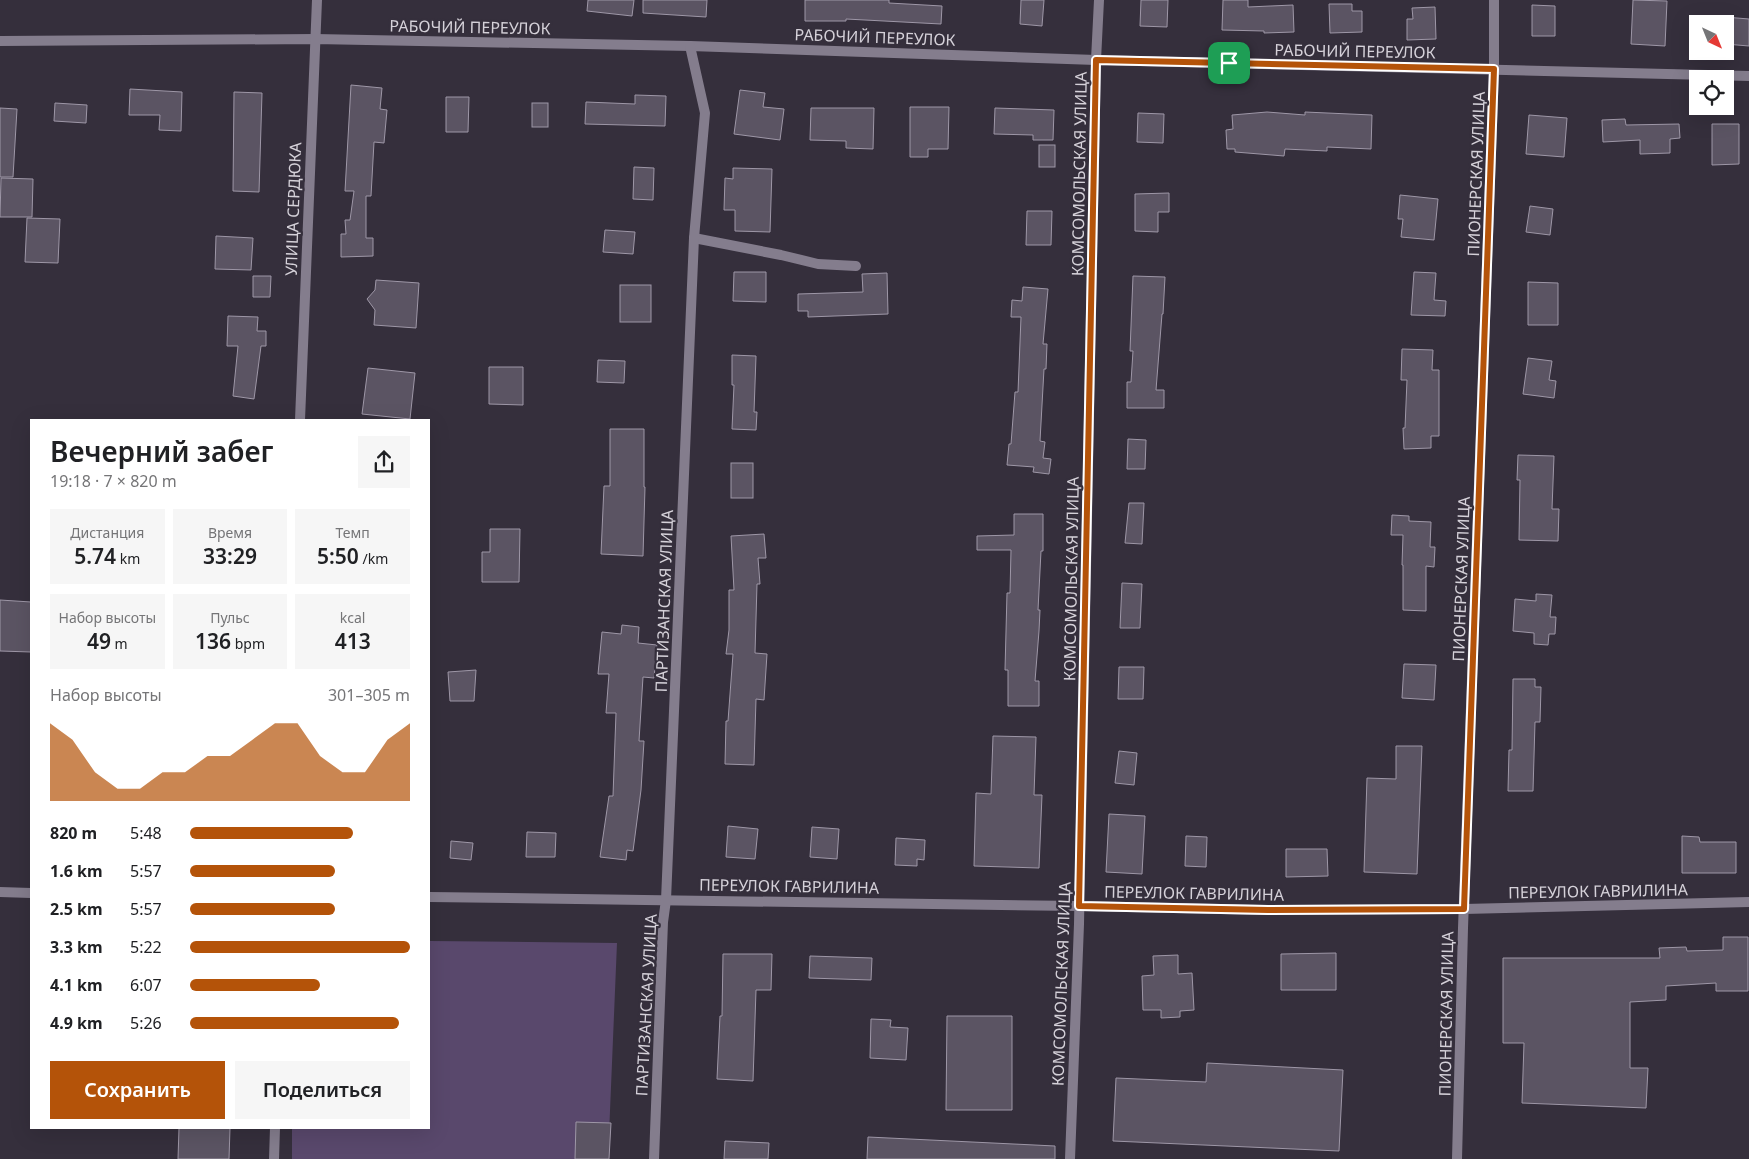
<!DOCTYPE html>
<html lang="ru">
<meta charset="utf-8">
<style>
body{margin:0;font-family:"Noto Sans",sans-serif;background:#f6f6f6;color:#202124;height:100vh;display:flex;flex-direction:column;font-size:19px;white-space:nowrap}
*{box-sizing:border-box;margin:0}
p{font-size:16px;color:#757577}
.icon{flex:none;width:28px;height:28px;fill:none;stroke:currentColor;stroke-width:2;stroke-linecap:round;stroke-linejoin:round}
.map{position:relative;flex:1;overflow:hidden}
.side{position:absolute;left:30px;top:419px;width:400px;height:710px;display:flex;flex-direction:column;background:#fff;border-radius:0px;box-shadow:0 5px 20px #0002}
.side>*{flex:none}
.needle{width:32px;rotate:137deg}
.tools{position:absolute;left:1689px;top:15px;display:grid;gap:10px}
.tools a{display:grid;place-items:center;width:45px;height:45px;border-radius:0px;background:#fff;box-shadow:0 5px 20px #0002;font-size:25px}
.pin{position:absolute;display:grid;place-items:center;width:42px;height:42px;color:#fff;margin:-21px;border-radius:10px;box-shadow:0 2px 8px #0006}
.round{display:grid;place-items:center;flex:none;width:52px;height:52px;border-radius:0px;background:#f6f6f6}
.summary{display:flex;align-items:center;justify-content:space-between;height:85px;padding:0 20px}
h1{font-size:28px;font-weight:600;line-height:38px}
.figures{display:grid;grid-template-columns:repeat(3,1fr);gap:8px;height:85px;padding:5px 20px}
.figures div{display:grid;align-content:center;border-radius:0px;background:#f6f6f6;text-align:center}
.figures b{font-size:21px;font-weight:600}
.figures small{font-size:14px;font-weight:400}
.figures p{font-size:14px}
.chart{height:140px;padding:10px 20px}
.chart p{display:flex;justify-content:space-between}
.chart svg{width:100%;height:90px;margin-top:5px;fill:#b45309;opacity:.7}
.primary-button{display:flex;gap:10px;margin-top:auto;padding:10px 20px}
.primary-button a{flex:1;height:58px;border-radius:0px;background:#b45309;color:#fff;font-size:20px;font-weight:600;line-height:58px;text-align:center}
.primary-button a+a{background:#f6f6f6;color:#202124}
ul{padding:0 20px;list-style:none;font-size:16px}
li{display:grid;grid-template-columns:80px 60px 1fr;align-items:center;height:38px}
li i{height:12px;border-radius:6px;background:#b45309}
.map>svg:first-child{display:block}
</style>
<div class="map">
<svg width="1749" height="1159" viewBox="0 0 1749 1159">
<rect width="100%" height="100%" fill="#352f3c"/>
<polygon fill="#59486c" points="429,941 617,943 608,1159 292,1159 292,1128 429,1128"/>
<g fill="#5b5463" stroke="#9e97a7">
<polygon points="588,0 634,0 632,16 587,11"/>
<polygon points="643,0 707,0 706,17 643,13"/>
<polygon points="805,0 889,0 889,3 942,6 941,24 846,19 846,21 805,21"/>
<polygon points="1021,0 1044,0 1042,26 1020,24"/>
<polygon points="1141,0 1168,0 1167,27 1140,26"/>
<polygon points="1223,0 1248,0 1248,7 1293,5 1294,32 1264,33 1264,31 1222,30"/>
<polygon points="1633,0 1667,1 1665,46 1631,44"/>
<polygon points="1329,4 1352,4 1352,11 1362,11 1362,32 1330,33"/>
<polygon points="1532,5 1555,6 1555,36 1532,36"/>
<polygon points="1435,7 1436,39 1407,40 1407,19 1413,19 1412,8"/>
<polygon points="1725,17 1749,19 1749,46 1725,44"/>
<polygon points="351,85 382,88 380,109 387,110 384,143 374,142 371,196 366,196 366,238 373,238 373,256 341,257 341,234 346,234 345,220 350,220 354,191 345,191"/>
<polygon points="130,89 182,92 181,131 159,130 160,115 129,115"/>
<polygon points="740,90 765,93 763,107 784,109 780,140 734,134"/>
<polygon points="234,92 262,93 259,192 233,191"/>
<polygon points="635,95 666,96 665,126 585,124 586,102 635,104"/>
<polygon points="446,97 469,97 468,132 446,132"/>
<polygon points="55,103 87,105 86,123 54,121"/>
<rect x="532" y="103" width="16" height="24"/>
<polygon points="910,107 949,107 948,149 928,149 928,157 910,157"/>
<polygon points="0,108 17,109 13,177 0,177"/>
<polygon points="811,108 874,108 873,149 846,148 846,141 810,140"/>
<polygon points="995,108 1054,110 1053,140 1033,140 1033,135 994,134"/>
<polygon points="1267,112 1305,115 1305,112 1372,115 1371,149 1327,147 1327,151 1285,149 1284,156 1235,152 1235,149 1227,149 1226,130 1233,129 1232,115"/>
<polygon points="1138,113 1164,114 1163,143 1137,142"/>
<polygon points="1529,115 1567,118 1564,157 1526,154"/>
<polygon points="1625,119 1626,125 1679,124 1680,138 1670,139 1670,153 1640,154 1640,140 1603,142 1602,120"/>
<polygon points="1712,124 1739,124 1739,164 1712,165"/>
<rect x="1039" y="145" width="16" height="22"/>
<polygon points="634,167 654,168 653,200 633,199"/>
<polygon points="733,168 772,169 770,232 735,231 735,210 724,210 725,178 733,179"/>
<polygon points="1,178 33,179 32,217 0,217"/>
<polygon points="1169,193 1169,212 1158,212 1158,232 1135,231 1135,194"/>
<polygon points="1400,195 1438,199 1434,240 1401,237 1403,219 1398,219"/>
<polygon points="1530,206 1553,209 1550,235 1526,232"/>
<polygon points="1027,211 1052,211 1051,245 1026,245"/>
<polygon points="27,218 60,219 58,263 25,262"/>
<polygon points="605,230 635,232 633,254 603,252"/>
<polygon points="216,236 253,238 251,270 215,269"/>
<polygon points="734,272 766,272 766,302 733,301"/>
<polygon points="1414,272 1436,273 1434,300 1446,301 1445,316 1411,315"/>
<polygon points="887,273 888,314 808,317 808,311 798,311 798,294 863,292 862,274"/>
<polygon points="253,276 271,276 270,297 253,297"/>
<polygon points="1133,276 1165,277 1163,314 1162,314 1156,390 1164,390 1164,408 1127,408 1127,382 1131,382 1133,351 1130,351"/>
<polygon points="376,280 419,283 416,328 374,325 375,310 367,299 375,290"/>
<polygon points="1528,282 1558,283 1558,325 1528,325"/>
<rect x="620" y="285" width="31" height="37"/>
<polygon points="1023,287 1048,289 1043,344 1047,344 1046,369 1044,369 1040,441 1045,442 1043,458 1051,459 1049,474 1033,472 1034,467 1007,465 1009,444 1011,444 1015,392 1018,392 1021,317 1011,317 1012,300 1022,301"/>
<polygon points="228,316 258,317 257,331 266,331 266,346 261,346 254,399 233,396 238,346 227,346"/>
<polygon points="1402,349 1433,350 1432,370 1439,370 1439,436 1431,436 1431,448 1404,449 1403,428 1405,428 1407,380 1401,380"/>
<polygon points="732,355 756,356 754,412 757,412 756,430 732,429 734,385 732,385"/>
<polygon points="1528,358 1552,361 1549,380 1556,381 1554,398 1523,394"/>
<polygon points="598,360 625,361 624,383 597,382"/>
<polygon points="489,367 523,367 523,405 489,404"/>
<polygon points="368,368 415,373 410,419 362,414"/>
<polygon points="610,429 644,429 644,487 645,487 643,556 601,554 604,486 610,486"/>
<polygon points="1128,439 1146,440 1145,469 1127,469"/>
<polygon points="1518,455 1554,456 1552,509 1559,509 1558,541 1519,540 1520,480 1517,480"/>
<rect x="731" y="463" width="22" height="35"/>
<polygon points="1129,503 1144,503 1142,544 1125,543"/>
<polygon points="1014,514 1043,514 1043,551 1041,551 1038,610 1040,610 1039,631 1035,681 1039,681 1039,706 1008,706 1008,670 1005,670 1007,593 1010,593 1011,550 977,550 977,536 1014,535"/>
<polygon points="1392,515 1409,516 1409,521 1431,522 1430,547 1435,547 1434,567 1426,566 1426,611 1403,610 1403,565 1402,565 1403,535 1391,535"/>
<polygon points="490,529 520,529 519,582 482,582 482,552 490,552"/>
<polygon points="764,534 766,558 758,558 760,584 757,584 755,653 767,654 764,700 756,699 754,765 725,764 726,721 728,721 733,654 726,654 729,630 729,590 734,590 731,536"/>
<polygon points="1122,583 1142,584 1140,628 1120,628"/>
<polygon points="1536,594 1552,595 1550,617 1556,617 1555,634 1549,634 1548,645 1534,644 1534,633 1513,631 1515,599 1536,601"/>
<polygon points="0,600 31,602 31,652 0,651"/>
<polygon points="622,625 639,627 638,643 657,645 654,678 643,677 639,741 644,741 641,790 633,851 627,850 626,860 600,857 609,796 613,796 616,713 606,713 609,674 598,674 602,632 621,634"/>
<polygon points="1404,664 1436,665 1434,700 1402,698"/>
<polygon points="1119,667 1144,667 1143,699 1118,699"/>
<polygon points="476,670 474,701 450,701 448,672"/>
<polygon points="1513,679 1535,679 1535,687 1541,687 1540,722 1535,722 1533,791 1508,791 1509,750 1512,750"/>
<polygon points="993,736 1036,737 1034,795 1042,795 1039,868 974,866 976,793 991,794"/>
<polygon points="1396,746 1422,746 1417,874 1364,872 1367,778 1396,779"/>
<polygon points="1119,751 1137,753 1134,785 1115,783"/>
<polygon points="1109,814 1145,816 1142,874 1106,872"/>
<polygon points="728,826 758,829 755,859 726,857"/>
<polygon points="812,827 839,829 837,859 810,857"/>
<polygon points="527,832 556,833 555,857 526,857"/>
<polygon points="1186,836 1207,837 1206,867 1185,866"/>
<polygon points="1682,836 1699,837 1700,842 1736,842 1736,873 1682,873"/>
<polygon points="896,838 925,840 924,860 917,859 917,866 895,865"/>
<polygon points="451,841 473,843 471,860 450,858"/>
<polygon points="1286,849 1327,849 1328,876 1286,877"/>
<polygon points="1723,937 1748,937 1748,991 1716,991 1716,983 1666,986 1666,1000 1630,1002 1630,1068 1648,1068 1646,1108 1522,1103 1524,1043 1503,1043 1503,958 1660,958 1659,948 1686,947 1687,951 1723,950"/>
<polygon points="1336,953 1336,990 1281,990 1281,954"/>
<polygon points="723,954 772,954 771,990 756,990 753,1081 717,1079 720,1016 722,1016"/>
<polygon points="1178,955 1178,974 1192,973 1194,1010 1180,1011 1180,1017 1161,1018 1161,1010 1143,1010 1142,976 1154,975 1153,956"/>
<polygon points="810,956 872,958 871,980 809,978"/>
<polygon points="947,1016 1012,1016 1012,1110 946,1110"/>
<polygon points="871,1019 891,1020 890,1027 908,1028 906,1060 870,1058"/>
<polygon points="1207,1063 1343,1070 1339,1151 1113,1141 1116,1078 1206,1082"/>
<polygon points="576,1122 611,1123 609,1159 575,1159"/>
<polygon points="179,1128 230,1128 229,1159 178,1159"/>
<polygon points="868,1137 1055,1146 1055,1159 867,1159"/>
<polygon points="725,1141 769,1143 768,1159 724,1159"/>
</g>
<g fill="none" stroke-linecap="round" stroke-linejoin="round">
<g stroke="#847d8d" stroke-width="10">
<polyline points="0,41 315,39 690,46 1096,60 1749,76"/>
<polyline points="694,238 781,255 818,264 856,266"/>
<polyline points="300,420 317,0"/>
<polyline points="0,892 31,893"/>
<polyline points="429,897 1079,906 1268,910 1464,909 1749,902"/>
<polyline points="274,1159 275,1128"/>
<polyline points="654,1159 663,922 666,900 694,238 705,113 690,46"/>
<polyline points="1070,1159 1079,924 1096,60 1099,0"/>
<polyline points="1457,1159 1463,928 1494,69 1494,0"/>
</g>
</g>
<g fill="none" stroke-linecap="round" stroke-linejoin="round">
<defs>
<polygon id="route" points="1096,60 1494,69 1464,909 1268,910 1079,906"/>
</defs>
<use href="#route" stroke="#fff" stroke-width="10"/>
<use href="#route" stroke="#b45309" stroke-width="6"/>
</g>
<g text-anchor="middle" stroke-width="4.5" stroke-linejoin="round" paint-order="stroke">
<g font-size="16" fill="#d5d1d9" stroke="#352f3c">
<text transform="translate(470 27) rotate(1)" y="6">РАБОЧИЙ ПЕРЕУЛОК</text>
<text transform="translate(875 37) rotate(2)" y="6">РАБОЧИЙ ПЕРЕУЛОК</text>
<text transform="translate(1355 51) rotate(1)" y="6">РАБОЧИЙ ПЕРЕУЛОК</text>
<text transform="translate(1079 174) rotate(-89)" y="6">КОМСОМОЛЬСКАЯ УЛИЦА</text>
<text transform="translate(1476 174) rotate(-88)" y="6">ПИОНЕРСКАЯ УЛИЦА</text>
<text transform="translate(293 209) rotate(-88)" y="6">УЛИЦА СЕРДЮКА</text>
<text transform="translate(1071 579) rotate(-89)" y="6">КОМСОМОЛЬСКАЯ УЛИЦА</text>
<text transform="translate(1461 579) rotate(-88)" y="6">ПИОНЕРСКАЯ УЛИЦА</text>
<text transform="translate(664 601) rotate(-88)" y="6">ПАРТИЗАНСКАЯ УЛИЦА</text>
<text transform="translate(789 886) rotate(1)" y="6">ПЕРЕУЛОК ГАВРИЛИНА</text>
<text transform="translate(1598 891) rotate(-1)" y="6">ПЕРЕУЛОК ГАВРИЛИНА</text>
<text transform="translate(1194 893) rotate(1)" y="6">ПЕРЕУЛОК ГАВРИЛИНА</text>
<text transform="translate(1061 984) rotate(-88)" y="6">КОМСОМОЛЬСКАЯ УЛИЦА</text>
<text transform="translate(646 1005) rotate(-87)" y="6">ПАРТИЗАНСКАЯ УЛИЦА</text>
<text transform="translate(1446 1014) rotate(-89)" y="6">ПИОНЕРСКАЯ УЛИЦА</text>
</g>
</g>
</svg>
<div class="tools">
<a><svg class="needle" viewBox="-14 -14 28 28"><path d="M0-13l5 13h-10z" fill="#e53935"/><path d="M0 13l5-13h-10z" fill="#757577"/></svg></a>
<a><svg class="icon" aria-label="locate" viewBox="0 0 24 24"><circle cx="12" cy="12" r="6"/><path d="M12 2v4M12 18v4M2 12h4M18 12h4"/></svg></a>
</div>
<div class="pin" style="left:1229px;top:63px;background:#1e9e55"><svg class="icon" aria-label="arrive" viewBox="0 0 24 24"><path d="M6 21V4h12l-3 4 3 4H6"/></svg></div>
<section class="side">
<div class="summary"><div><h1>Вечерний забег</h1><p>19:18 · 7 × 820 m</p></div><a class="round"><svg class="icon" aria-label="share" viewBox="0 0 24 24"><path d="M12 15V3M7 8l5-5 5 5M5 13v7h14v-7"/></svg></a></div>
<div class="figures">
<div><p>Дистанция</p><b>5.74<small> km</small></b></div>
<div><p>Время</p><b>33:29</b></div>
<div><p>Темп</p><b>5:50<small> /km</small></b></div>
</div>
<div class="figures">
<div><p>Набор высоты</p><b>49<small> m</small></b></div>
<div><p>Пульс</p><b>136<small> bpm</small></b></div>
<div><p>kcal</p><b>413</b></div>
</div>
<div class="chart"><p><span>Набор высоты</span>301–305 m</p>
<svg viewBox="0 0 160 44" preserveAspectRatio="none"><path d="M0 44V6L10 14L20 30L30 38L40 38L50 30L60 30L70 22L80 22L90 14L100 6L110 6L120 22L130 30L140 30L150 14L160 6V44z"/></svg>
</div>
<ul>
<li><b>820 m</b>5:48<i style="width:74%"></i></li>
<li><b>1.6 km</b>5:57<i style="width:66%"></i></li>
<li><b>2.5 km</b>5:57<i style="width:66%"></i></li>
<li><b>3.3 km</b>5:22<i style="width:100%"></i></li>
<li><b>4.1 km</b>6:07<i style="width:59%"></i></li>
<li><b>4.9 km</b>5:26<i style="width:95%"></i></li>
</ul>
<div class="primary-button"><a>Сохранить</a><a>Поделиться</a></div>
</section>
</div>
